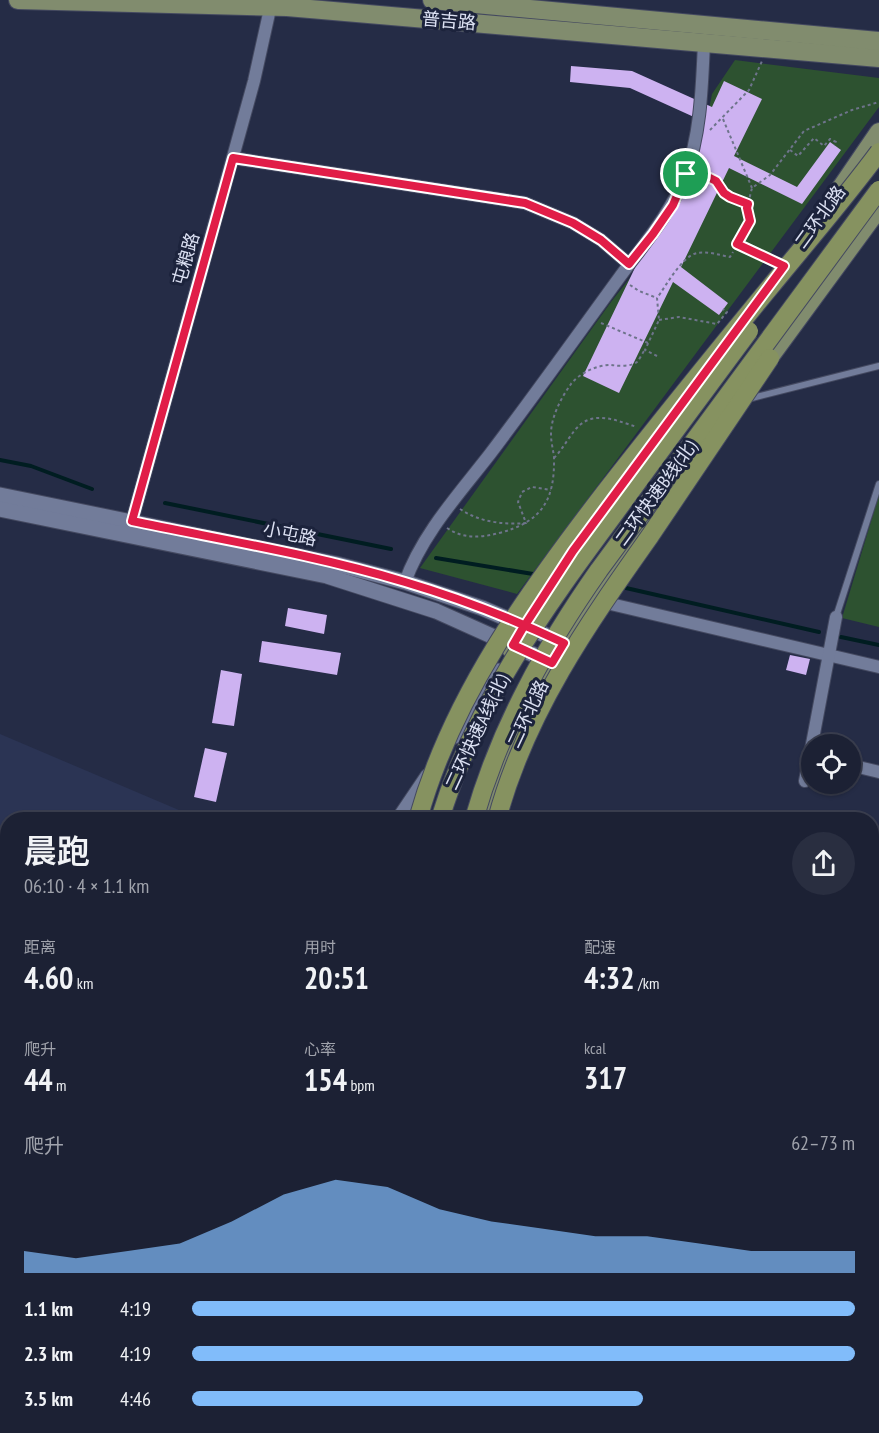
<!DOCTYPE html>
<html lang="zh">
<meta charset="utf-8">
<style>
body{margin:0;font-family:"PT Sans Narrow","Noto Sans SC",sans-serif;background:#292e40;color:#f1f3f6;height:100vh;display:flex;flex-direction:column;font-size:22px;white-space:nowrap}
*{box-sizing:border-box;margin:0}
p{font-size:20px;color:#a0a3ac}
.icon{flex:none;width:33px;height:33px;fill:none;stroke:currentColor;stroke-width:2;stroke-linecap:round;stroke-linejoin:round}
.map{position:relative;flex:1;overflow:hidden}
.panel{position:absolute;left:0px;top:812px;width:879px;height:622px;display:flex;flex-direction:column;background:#1c2134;border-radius:24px 24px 0 0;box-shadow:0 2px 4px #0004,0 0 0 2px #3a3e4f}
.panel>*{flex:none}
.tools{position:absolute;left:801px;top:734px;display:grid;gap:12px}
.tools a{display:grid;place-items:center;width:60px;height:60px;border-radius:50%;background:#1c2134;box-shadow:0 2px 4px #0004,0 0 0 2px #3a3e4f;font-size:30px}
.pin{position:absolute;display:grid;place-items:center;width:51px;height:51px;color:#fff;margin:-26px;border:3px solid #fff;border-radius:50%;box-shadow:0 2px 6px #0007}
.round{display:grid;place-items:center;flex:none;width:63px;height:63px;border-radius:32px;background:#292e40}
.summary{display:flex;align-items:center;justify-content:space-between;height:102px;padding:0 24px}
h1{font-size:33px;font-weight:600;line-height:45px}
.figures{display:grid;grid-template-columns:repeat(3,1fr);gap:9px;height:102px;padding:6px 24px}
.figures div{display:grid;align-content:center}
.figures b{font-size:30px;font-weight:600}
.figures small{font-size:16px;font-weight:400}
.figures p{font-size:16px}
.chart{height:168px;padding:12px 24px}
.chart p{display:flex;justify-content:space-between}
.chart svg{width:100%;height:108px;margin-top:6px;fill:#81bcfa;opacity:.7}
ul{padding:0 24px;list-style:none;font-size:20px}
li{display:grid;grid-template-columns:96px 72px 1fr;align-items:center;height:45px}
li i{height:15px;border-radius:8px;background:#81bcfa}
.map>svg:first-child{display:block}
</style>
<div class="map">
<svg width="879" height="1433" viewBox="0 0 879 1433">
<rect width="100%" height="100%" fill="#252c46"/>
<g fill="#422f38">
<polygon points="16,1427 308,1426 332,1433 2,1433"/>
<polygon points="571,1427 661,1427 661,1433 550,1433"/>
</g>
<polygon fill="#2b3454" points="0,734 200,819 8,819 8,1110 0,1118"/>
<g fill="#2d5230">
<polygon points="735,60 879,78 879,107 517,594 420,568 611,302 670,227 697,169 712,94"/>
<polygon points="879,495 879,627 842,618"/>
</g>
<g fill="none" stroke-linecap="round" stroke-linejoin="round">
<g stroke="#001d21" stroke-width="4">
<polyline points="0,460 31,466 92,489"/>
<polyline points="165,503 391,549"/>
<polyline points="436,558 533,574"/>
<polyline points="626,588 819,632"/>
<polyline points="841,637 879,645"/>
</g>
</g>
<g fill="#cdb2f1">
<polygon points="571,66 632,71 712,107 724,81 762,99 734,156 797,187 830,142 841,150 802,204 729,168 681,267 728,303 719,315 673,282 619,393 583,376 705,122 630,88 570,82"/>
<polygon points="288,608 327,615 324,634 285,626"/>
<polygon points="262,641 341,653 337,675 259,662"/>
<polygon points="790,655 810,659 806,675 786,670"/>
<polygon points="221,670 242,674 234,726 212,723"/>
<polygon points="205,748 227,753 216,802 194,797"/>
</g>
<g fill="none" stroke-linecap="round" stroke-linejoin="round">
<defs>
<g id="service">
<polyline points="748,399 879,366"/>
<polyline points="836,617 879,484"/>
</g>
<polyline id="pedestrian" points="737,244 784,266"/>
<g id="minor">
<polyline points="233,158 525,203 573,223 601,240 629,264"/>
<polyline points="132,521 254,81 272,0"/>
<path d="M405 582C422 534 459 494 490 454 534 396 576 337 619 278 643 245 670 215 685 176 701 134 702 86 704 42"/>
<polyline points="598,601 879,667"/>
<polyline points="850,765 879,772"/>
<polyline points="805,781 836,617"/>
</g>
<g id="tertiary">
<polyline points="0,495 336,564 405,582 482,608 564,643"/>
<polyline points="0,509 327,576 436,611 552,663"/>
<polyline points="455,736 498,671"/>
<polyline points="399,819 428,776"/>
<polyline points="0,1362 8,1352"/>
<polyline points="372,1426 381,1433"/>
<polyline points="439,1426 439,1433"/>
<polyline points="462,1433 462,1426"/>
<polyline points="510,1433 519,1426"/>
</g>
<g id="primary">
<polyline points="18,0 287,7 879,58"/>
<polyline points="432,0 879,41"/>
<polyline points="836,195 879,132"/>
<polyline points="761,369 879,208"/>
<polyline points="511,649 556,575 638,464"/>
<path d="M488 819C525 688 590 600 670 493"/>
<polyline points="872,1347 879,1347"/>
<polyline points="0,1366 8,1366"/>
<polyline points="872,1390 879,1390"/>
<polyline points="0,1409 8,1409"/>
</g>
<g id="trunk">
<polyline points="872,1358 879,1357"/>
<polyline points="0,1376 8,1376"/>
<polyline points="872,1379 879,1379"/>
</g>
<polyline id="motorway" points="0,1398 8,1398"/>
</defs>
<use href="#service" stroke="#444960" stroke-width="8"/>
<use href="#pedestrian" stroke="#444960" stroke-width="11"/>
<use href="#minor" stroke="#444960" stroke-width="14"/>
<use href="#tertiary" stroke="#444960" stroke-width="17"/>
<use href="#primary" stroke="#444960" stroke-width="20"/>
<use href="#trunk" stroke="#444960" stroke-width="20"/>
<use href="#motorway" stroke="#444960" stroke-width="20"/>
<g stroke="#6e748b" stroke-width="2" stroke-dasharray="3 3" stroke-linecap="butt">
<polyline points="723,119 752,188"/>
<polyline points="710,130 749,90 762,61"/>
<polyline points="790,150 798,156 814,138 824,146 830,139 836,142 834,145"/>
<path d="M697 177C719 179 711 181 725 193 731 199 740 201 748 204"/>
<polyline points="741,236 750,221 747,208 752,188 770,175 804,131 852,110 879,102"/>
<polyline points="630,285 639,291 657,298"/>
<polyline points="659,320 679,317 717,324 727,312 723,309"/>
<polyline points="601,323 648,343"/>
<path d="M657 356 645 350 659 320 657 298C666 286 682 256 697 253 708 251 719 255 730 257L733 252"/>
<path d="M554 458C564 448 571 432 581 424 598 411 620 422 637 427"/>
<path d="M460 509C479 522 504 525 526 523L518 502 522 492 532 487 551 490"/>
<path d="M447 528C463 539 481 538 499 533 542 522 555 500 554 457 553 449 551 442 551 434 551 417 561 398 571 384 580 373 596 365 611 365 619 366 630 367 637 362 640 359 642 353 645 350"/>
</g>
<use href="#service" stroke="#727c9a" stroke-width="6"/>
<use href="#pedestrian" stroke="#727c9a" stroke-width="9"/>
<use href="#minor" stroke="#727c9a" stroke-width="12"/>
<use href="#tertiary" stroke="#727c9a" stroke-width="15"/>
<use href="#primary" stroke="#818c6e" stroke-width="18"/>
<use href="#trunk" stroke="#869260" stroke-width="18"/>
<use href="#motorway" stroke="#8b9751" stroke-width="18"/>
<defs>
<g id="trunk-bridge">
<path d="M418 819C452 696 529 591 606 491 660 422 715 354 771 286 807 242 845 198 879 152"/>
<path d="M440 819C475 704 544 609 615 513 659 452 704 392 749 331"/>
<path d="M474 819C500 728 545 647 599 570L879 190"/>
<path d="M497 819C526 712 587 625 650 536 690 477 730 418 770 358"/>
</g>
</defs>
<use href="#trunk-bridge" stroke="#444960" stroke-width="20" stroke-linecap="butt"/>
<use href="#trunk-bridge" stroke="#869260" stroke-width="18"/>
</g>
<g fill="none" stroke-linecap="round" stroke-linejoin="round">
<defs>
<path id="route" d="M686 174 673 205 653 234 629 264 601 240 573 223 525 203 233 158 132 521C223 540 316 555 405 582 459 598 513 619 564 643L552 663 513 645 524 626 525 625 573 551 784 266 737 244 750 221 747 208 748 204 730 197 724 193 716 181 710 178 686 174"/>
</defs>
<use href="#route" stroke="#fff" stroke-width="12"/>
<use href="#route" stroke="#e11d48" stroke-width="8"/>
</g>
<g text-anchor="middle" stroke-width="6" stroke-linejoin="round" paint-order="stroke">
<g font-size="18" fill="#dce1f3" stroke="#1c233c">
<text transform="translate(449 21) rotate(5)" y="6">普吉路</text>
<text transform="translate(820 217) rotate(-54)" y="6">二环北路</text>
<text transform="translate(186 259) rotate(-74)" y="6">屯粮路</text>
<text transform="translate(656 493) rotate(-54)" y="6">二环快速B线(北)</text>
<text transform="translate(290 534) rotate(12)" y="6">小屯路</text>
<text transform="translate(528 714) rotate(-65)" y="6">二环北路</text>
<text transform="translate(477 732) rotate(-65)" y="6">二环快速A线(北)</text>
</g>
</g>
</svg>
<div class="tools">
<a><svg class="icon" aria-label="locate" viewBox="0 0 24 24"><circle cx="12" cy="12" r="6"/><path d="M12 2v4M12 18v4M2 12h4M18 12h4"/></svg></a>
</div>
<div class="pin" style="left:686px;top:174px;background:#1e9e55"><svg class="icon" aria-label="arrive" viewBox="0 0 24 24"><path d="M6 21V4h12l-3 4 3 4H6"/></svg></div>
<section class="panel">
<div class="summary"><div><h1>晨跑</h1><p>06:10 · 4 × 1.1 km</p></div><a class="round"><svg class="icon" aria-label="share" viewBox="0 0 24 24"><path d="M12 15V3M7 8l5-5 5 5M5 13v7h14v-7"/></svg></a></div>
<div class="figures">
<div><p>距离</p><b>4.60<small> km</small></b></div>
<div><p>用时</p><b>20:51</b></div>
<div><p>配速</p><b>4:32<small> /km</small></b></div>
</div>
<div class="figures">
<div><p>爬升</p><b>44<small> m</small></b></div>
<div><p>心率</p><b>154<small> bpm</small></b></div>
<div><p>kcal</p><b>317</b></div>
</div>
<div class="chart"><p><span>爬升</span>62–73 m</p>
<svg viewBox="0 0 160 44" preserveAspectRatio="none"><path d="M0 44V35L10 38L20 35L30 32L40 23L50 12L60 6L70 9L80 18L90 23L100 26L110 29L120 29L130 32L140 35L150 35L160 35V44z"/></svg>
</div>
<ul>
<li><b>1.1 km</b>4:19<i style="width:100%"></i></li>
<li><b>2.3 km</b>4:19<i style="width:100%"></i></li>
<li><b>3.5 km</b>4:46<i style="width:68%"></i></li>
</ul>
</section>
</div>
